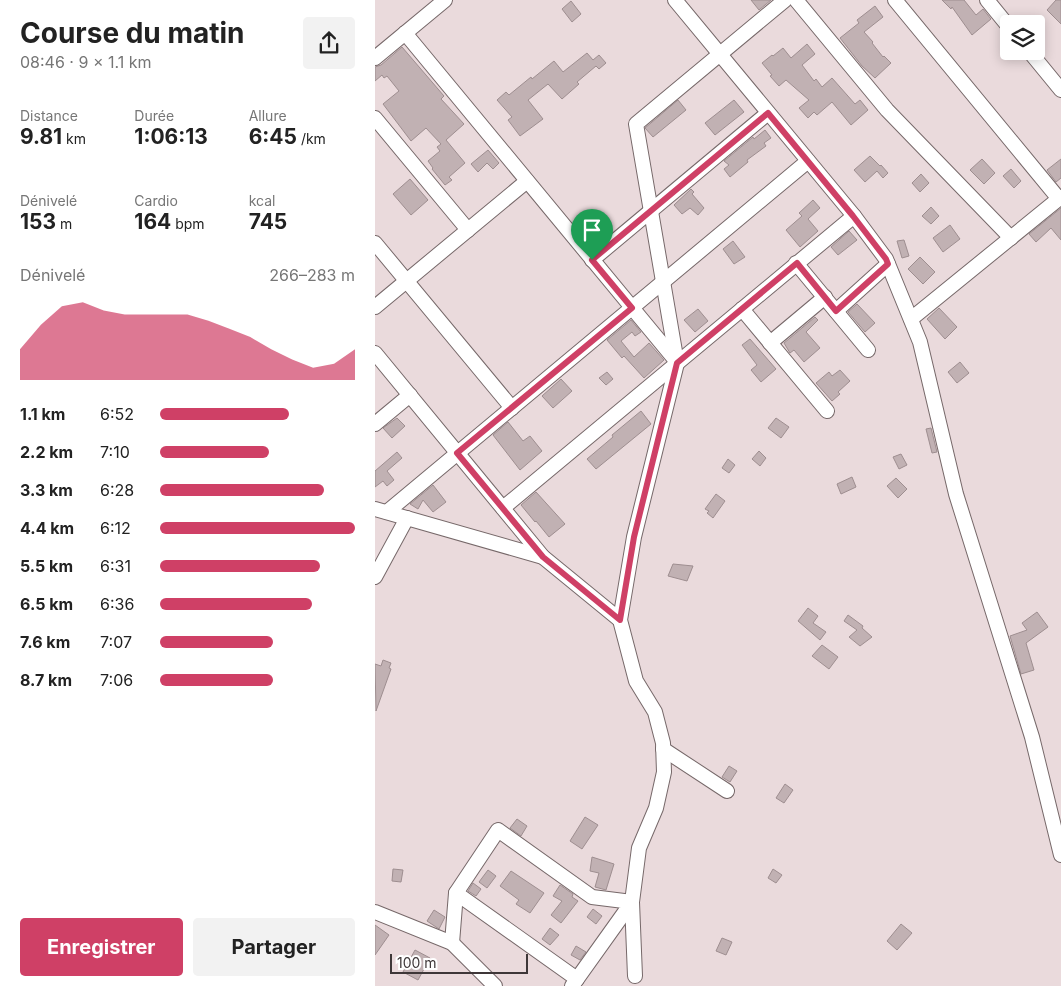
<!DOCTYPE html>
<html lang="fr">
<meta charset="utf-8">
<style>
body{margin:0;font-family:Inter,sans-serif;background:#f2f2f2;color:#222;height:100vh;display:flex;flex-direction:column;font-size:19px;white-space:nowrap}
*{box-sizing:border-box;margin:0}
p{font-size:16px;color:#767676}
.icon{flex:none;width:28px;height:28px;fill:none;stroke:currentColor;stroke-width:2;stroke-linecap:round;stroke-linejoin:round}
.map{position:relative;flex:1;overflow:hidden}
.panel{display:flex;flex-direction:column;background:#fff;width:375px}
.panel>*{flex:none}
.tools{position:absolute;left:625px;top:15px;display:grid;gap:10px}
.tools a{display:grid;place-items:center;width:45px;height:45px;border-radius:5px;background:#fff;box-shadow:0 2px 12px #0003;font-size:25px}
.scale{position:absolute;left:15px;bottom:12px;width:138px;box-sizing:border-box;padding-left:5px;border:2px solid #3e3738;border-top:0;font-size:14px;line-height:18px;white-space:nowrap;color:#3e3738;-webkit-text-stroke:4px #fff;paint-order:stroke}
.pin{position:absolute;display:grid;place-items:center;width:42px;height:42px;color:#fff;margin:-51px -21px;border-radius:50% 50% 50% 0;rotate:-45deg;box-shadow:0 0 5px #0007}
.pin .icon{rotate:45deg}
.round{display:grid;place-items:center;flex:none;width:52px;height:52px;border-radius:5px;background:#f2f2f2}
.head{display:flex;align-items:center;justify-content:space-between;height:85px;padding:0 20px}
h1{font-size:28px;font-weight:700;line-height:38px}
.figures{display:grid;grid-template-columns:repeat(3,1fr);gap:8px;height:85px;padding:5px 20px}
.figures div{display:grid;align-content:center}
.figures b{font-size:21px;font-weight:700}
.figures small{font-size:14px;font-weight:400}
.figures p{font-size:14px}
.chart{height:140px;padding:10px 20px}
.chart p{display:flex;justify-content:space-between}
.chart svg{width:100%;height:90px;margin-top:5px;fill:#cf4066;opacity:.7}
.button{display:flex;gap:10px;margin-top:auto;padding:10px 20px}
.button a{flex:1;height:58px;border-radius:5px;background:#cf4066;color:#fff;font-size:20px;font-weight:700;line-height:58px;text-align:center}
.button a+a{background:#f2f2f2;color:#222}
ul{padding:0 20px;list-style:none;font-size:16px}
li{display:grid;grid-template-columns:80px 60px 1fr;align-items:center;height:38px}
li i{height:12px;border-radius:6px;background:#cf4066}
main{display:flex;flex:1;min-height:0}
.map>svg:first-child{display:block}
</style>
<main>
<section class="panel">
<div class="head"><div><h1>Course du matin</h1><p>08:46 · 9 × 1.1 km</p></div><a class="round"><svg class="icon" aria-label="share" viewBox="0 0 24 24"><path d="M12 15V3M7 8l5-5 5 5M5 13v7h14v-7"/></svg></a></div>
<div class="figures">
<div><p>Distance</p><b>9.81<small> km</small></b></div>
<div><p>Durée</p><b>1:06:13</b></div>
<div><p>Allure</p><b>6:45<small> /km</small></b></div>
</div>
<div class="figures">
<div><p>Dénivelé</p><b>153<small> m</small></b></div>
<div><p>Cardio</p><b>164<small> bpm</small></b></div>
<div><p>kcal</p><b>745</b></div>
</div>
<div class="chart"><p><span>Dénivelé</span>266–283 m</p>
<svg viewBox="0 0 160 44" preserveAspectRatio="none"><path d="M0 44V29L10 17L20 8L30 6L40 10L50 12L60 12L70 12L80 12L90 15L100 19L110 23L120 29L130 34L140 38L150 36L160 29V44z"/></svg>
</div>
<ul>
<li><b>1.1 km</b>6:52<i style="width:66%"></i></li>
<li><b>2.2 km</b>7:10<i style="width:56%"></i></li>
<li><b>3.3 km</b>6:28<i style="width:84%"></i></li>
<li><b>4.4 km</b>6:12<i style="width:100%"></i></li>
<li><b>5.5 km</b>6:31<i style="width:82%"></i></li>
<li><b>6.5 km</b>6:36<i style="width:78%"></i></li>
<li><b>7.6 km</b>7:07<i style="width:58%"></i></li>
<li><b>8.7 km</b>7:06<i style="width:58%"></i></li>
</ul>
<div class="button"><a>Enregistrer</a><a>Partager</a></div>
</section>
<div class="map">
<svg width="686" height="986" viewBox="0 0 686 986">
<rect width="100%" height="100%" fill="#eadadc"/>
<g fill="#c1b1b3" stroke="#9e8e90">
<polygon points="376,0 396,0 384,10"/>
<polygon points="567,0 589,0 601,15 608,9 616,19 597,35 577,7 576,9"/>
<polygon points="681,0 686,0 686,24 672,10"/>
<polygon points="196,1 206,14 197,22 187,9"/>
<polygon points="500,6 508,17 489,32 498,42 497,43 508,57 509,56 516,63 500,78 487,66 465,38 484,23 482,20"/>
<polygon points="432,44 440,54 427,65 439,81 441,79 447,87 457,78 480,104 485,100 493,110 476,125 457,102 442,115 439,112 433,118 424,108 434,100 411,80 404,86 395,76 397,75 387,63 397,55 398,56 408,48 416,58"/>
<polygon points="27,47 69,96 66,99 89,124 71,140 90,163 74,177 77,180 70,185 57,169 58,168 53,161 65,151 62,147 66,144 51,128 36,141 8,104 24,91 12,76 9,78 7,75 0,81 0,67 6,65"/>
<polygon points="212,53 218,60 224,55 231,63 224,69 221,66 202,82 204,84 187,99 173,84 153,100 168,119 145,136 133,120 137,117 122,100 131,92 134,95 156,77 157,79 179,61 188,72"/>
<polygon points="303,100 311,110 278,137 270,128"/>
<polygon points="359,100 369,112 340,135 330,123"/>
<polygon points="390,130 396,138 389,143 391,146 372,160 373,162 355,177 349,169 354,165 349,161 378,137 379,139"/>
<polygon points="113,150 124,163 118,169 112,163 103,172 96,164"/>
<polygon points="495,156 505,166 506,165 513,173 508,178 502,171 490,182 479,170"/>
<polygon points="607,159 620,173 609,184 595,170"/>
<polygon points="686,159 686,178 681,182 672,170"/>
<polygon points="636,169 646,181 639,188 628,176"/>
<polygon points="546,174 554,183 545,192 537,183"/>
<polygon points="35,179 53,200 36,215 18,194"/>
<polygon points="316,189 319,192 317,194 329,208 323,215 315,208 307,214 299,205"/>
<polygon points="438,200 445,208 433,219 443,231 425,247 411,230 427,216 424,213"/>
<polygon points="556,207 564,216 556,224 547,216"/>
<polygon points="686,208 686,240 676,228 661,242 654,234"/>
<polygon points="575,225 585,239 568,252 558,238"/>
<polygon points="474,231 482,240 463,255 456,247"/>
<polygon points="529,240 534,256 527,258 522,241"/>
<polygon points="358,241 370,257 359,264 348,249"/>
<polygon points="545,257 560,272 548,284 533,269"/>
<polygon points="482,304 500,323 490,332 473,312"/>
<polygon points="564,308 582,327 570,339 552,319"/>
<polygon points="323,309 333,321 320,332 309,320"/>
<polygon points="440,317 443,320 431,332 445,348 429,362 419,350 415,353 409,343"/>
<polygon points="256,320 266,332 260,336 257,332 246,341 259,357 274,343 289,360 269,378 249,356 247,358 232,340"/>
<polygon points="375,339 401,369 386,382 376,370 382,365 367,345"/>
<polygon points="585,362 594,373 582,383 573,372"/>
<polygon points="465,370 475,381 463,392 465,394 457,401 441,383 454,372 457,376"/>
<polygon points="232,372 238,379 231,385 224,378"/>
<polygon points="186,379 197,391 178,408 167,396"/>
<polygon points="266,411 276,424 221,469 212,459 238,437 237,435"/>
<polygon points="22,418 30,426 17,438 8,428"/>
<polygon points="401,418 414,427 406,438 393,428"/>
<polygon points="133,422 148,441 155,436 167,451 145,470 118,435"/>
<polygon points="556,428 562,452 557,453 551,429"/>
<polygon points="384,451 391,458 385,466 377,459"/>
<polygon points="22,452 27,458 12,471 19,480 12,486 8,481 0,487 0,471"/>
<polygon points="526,454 532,465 524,469 518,457"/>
<polygon points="353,459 360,465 354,473 347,468"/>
<polygon points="477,477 481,487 466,494 462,484"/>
<polygon points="521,478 532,489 523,498 512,486"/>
<polygon points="58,485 71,502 58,512 48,500 43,509 35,504"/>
<polygon points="161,492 190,524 174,537 161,521 160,522 146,505"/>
<polygon points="341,494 350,501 338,518 332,513 334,511 330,509"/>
<polygon points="298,564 318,566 312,581 293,576"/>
<polygon points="433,608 443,616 438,623 451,632 445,640 423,621"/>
<polygon points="662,612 673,627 651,643 659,670 646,674 635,636 652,630 647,623"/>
<polygon points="473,615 488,626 487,628 497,637 485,646 474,637 482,630 469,621"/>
<polygon points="447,645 463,657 454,669 437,656"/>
<polygon points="8,660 16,663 14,668 16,669 1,711 0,664 6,666"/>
<polygon points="354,766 362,771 355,782 347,777"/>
<polygon points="410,784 418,790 409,803 401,798"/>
<polygon points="210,817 223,825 207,849 195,841"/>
<polygon points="142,819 152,826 146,836 135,828"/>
<polygon points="217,857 239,864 231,890 220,887 224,873 215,871"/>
<polygon points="18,869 28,870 26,882 17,881"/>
<polygon points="398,869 407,875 401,883 393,878"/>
<polygon points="113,870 121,876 112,888 104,882"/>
<polygon points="136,871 169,893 155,913 141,904 144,900 125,886"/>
<polygon points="98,883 106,889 101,896 93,891"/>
<polygon points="185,885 198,894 197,897 203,901 186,923 176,915 187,901 178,896"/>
<polygon points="218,909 227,916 221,924 212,917"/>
<polygon points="59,910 70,917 64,929 52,921"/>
<polygon points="526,924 537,933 522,950 512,941"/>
<polygon points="0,925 14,935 0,955"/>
<polygon points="175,928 184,935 175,945 167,939"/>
<polygon points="347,938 357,942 351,955 341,951"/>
<polygon points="201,946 211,952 205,960 196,955"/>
<polygon points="40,950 55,958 43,980 28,972"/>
</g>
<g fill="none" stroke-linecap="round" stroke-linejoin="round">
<defs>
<g id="minor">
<polyline points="300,0 479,216 511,259 545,342 581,494 657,737 686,855"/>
<polyline points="421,0 512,110 636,238"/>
<polyline points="520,0 684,199"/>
<polyline points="612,0 634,27"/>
<polyline points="30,33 302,362"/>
<polyline points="654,51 686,90"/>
<polyline points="0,58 70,0"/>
<polyline points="0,118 93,230"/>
<polyline points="0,243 137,408"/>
<polyline points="217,260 393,113"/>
<polyline points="421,263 493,350"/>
<polyline points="0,307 152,181"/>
<polyline points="367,309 452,411"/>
<polyline points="461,311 513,264"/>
<polyline points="536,319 686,197"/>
<polyline points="395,343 450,297"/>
<polyline points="0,353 168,557 245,620"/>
<polyline points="0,424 35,395"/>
<polyline points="128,508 479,216"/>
<polyline points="0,509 168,557"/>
<polyline points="12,512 433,161"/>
<polyline points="0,577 32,518"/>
<polyline points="288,749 352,791"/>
<polyline points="81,893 202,979"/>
<polyline points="0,912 77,943 120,986"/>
<polyline points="77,943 81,893 123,830 217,897 257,902 197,986"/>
<polyline points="260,976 257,902 264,848 281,808 289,772 288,743 280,712 261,681 245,620 259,537 302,363 261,124 410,0"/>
</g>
</defs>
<use href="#minor" stroke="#766869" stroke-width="16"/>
<use href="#minor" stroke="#fff" stroke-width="14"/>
</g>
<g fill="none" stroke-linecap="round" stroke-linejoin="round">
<defs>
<polygon id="route" points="393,113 478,216 511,259 513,264 461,311 422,263 302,363 259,537 245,620 168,557 82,453 257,308 217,260"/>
</defs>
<use href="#route" stroke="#fff" stroke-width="10"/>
<use href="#route" stroke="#cf4066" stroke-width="6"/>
</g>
</svg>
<div class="tools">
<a><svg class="icon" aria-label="layers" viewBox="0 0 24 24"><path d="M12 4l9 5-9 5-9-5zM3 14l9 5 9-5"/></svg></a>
</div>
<div class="scale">100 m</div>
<div class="pin" style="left:217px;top:260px;background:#1e9e55"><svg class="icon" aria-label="arrive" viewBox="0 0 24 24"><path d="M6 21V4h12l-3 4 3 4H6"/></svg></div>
</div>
</main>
